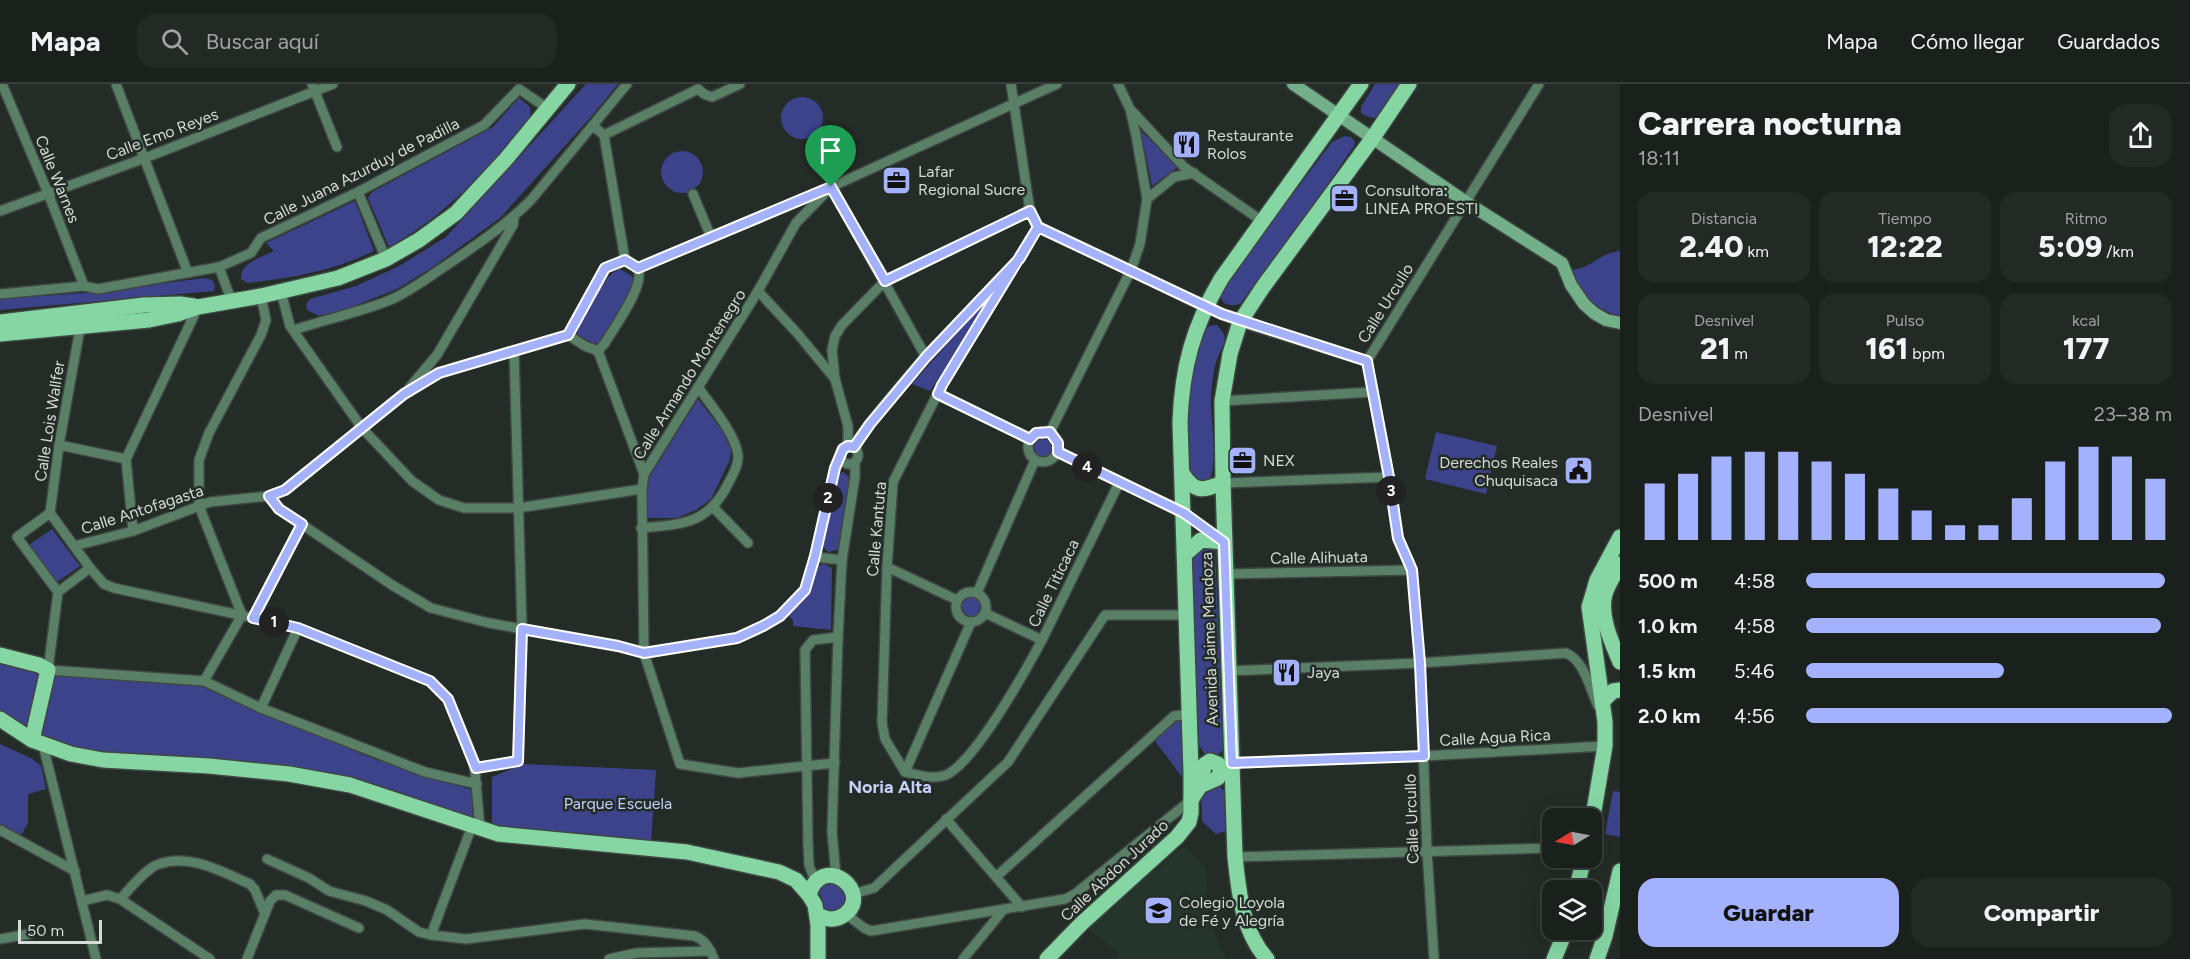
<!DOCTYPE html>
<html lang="es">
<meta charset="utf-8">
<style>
body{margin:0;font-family:Figtree,sans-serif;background:#232925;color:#f1f3f6;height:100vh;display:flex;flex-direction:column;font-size:22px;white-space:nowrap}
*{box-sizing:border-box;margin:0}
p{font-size:20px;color:#9fa3a3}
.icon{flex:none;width:33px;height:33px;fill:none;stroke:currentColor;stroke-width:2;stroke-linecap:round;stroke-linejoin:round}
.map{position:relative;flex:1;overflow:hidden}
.panel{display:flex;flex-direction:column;background:#1a211c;width:570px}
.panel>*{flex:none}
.needle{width:39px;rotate:260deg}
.fabs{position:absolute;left:1542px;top:724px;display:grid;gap:12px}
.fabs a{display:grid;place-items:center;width:60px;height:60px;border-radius:12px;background:#1a211c;box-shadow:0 6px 24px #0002,0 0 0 2px #383e3b;font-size:30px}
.scale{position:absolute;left:18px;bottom:15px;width:84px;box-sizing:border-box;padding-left:6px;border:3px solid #d4dad6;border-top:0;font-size:16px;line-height:21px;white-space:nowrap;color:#d4dad6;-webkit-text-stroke:4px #232c26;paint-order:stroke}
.pin{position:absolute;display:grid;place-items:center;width:51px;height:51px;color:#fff;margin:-62px -26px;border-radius:50% 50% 50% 0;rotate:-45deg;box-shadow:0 0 6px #0007}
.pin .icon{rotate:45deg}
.km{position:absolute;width:30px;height:30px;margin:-15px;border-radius:50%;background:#222;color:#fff;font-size:16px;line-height:30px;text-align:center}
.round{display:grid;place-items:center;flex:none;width:63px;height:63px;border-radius:18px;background:#232925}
.head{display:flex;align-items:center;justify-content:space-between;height:102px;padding:0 18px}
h1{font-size:33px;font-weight:800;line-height:45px}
.metrics{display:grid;grid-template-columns:repeat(3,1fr);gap:9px;height:102px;padding:6px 18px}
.metrics div{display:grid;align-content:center;border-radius:15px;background:#232925;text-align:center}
.metrics b{font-size:30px;font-weight:800}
.metrics small{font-size:16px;font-weight:400}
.metrics p{font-size:16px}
.chart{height:168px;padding:12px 18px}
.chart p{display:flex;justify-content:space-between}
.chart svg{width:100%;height:108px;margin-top:6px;stroke:#a4b1fc;stroke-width:6}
.button{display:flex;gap:12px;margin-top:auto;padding:12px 18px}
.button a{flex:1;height:69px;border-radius:18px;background:#a4b1fc;color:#111;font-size:24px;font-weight:800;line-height:69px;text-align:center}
.button a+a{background:#232925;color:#f1f3f6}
ul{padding:0 18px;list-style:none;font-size:20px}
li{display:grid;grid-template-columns:96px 72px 1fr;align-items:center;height:45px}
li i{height:15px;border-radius:8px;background:#a4b1fc}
header{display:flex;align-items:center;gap:36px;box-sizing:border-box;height:84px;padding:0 30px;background:#1a211c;border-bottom:2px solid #383e3b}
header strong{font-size:28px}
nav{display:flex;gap:33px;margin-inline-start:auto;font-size:21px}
.search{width:420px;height:54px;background:#232925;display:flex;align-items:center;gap:15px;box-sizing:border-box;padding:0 21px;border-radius:18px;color:#9fa3a3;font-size:22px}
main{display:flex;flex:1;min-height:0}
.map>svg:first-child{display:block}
</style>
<header>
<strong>Mapa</strong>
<div class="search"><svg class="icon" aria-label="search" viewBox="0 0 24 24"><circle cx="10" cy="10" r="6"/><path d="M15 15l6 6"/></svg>Buscar aquí</div>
<nav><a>Mapa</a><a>Cómo llegar</a><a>Guardados</a></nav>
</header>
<main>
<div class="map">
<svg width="1620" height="875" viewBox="0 0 1620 875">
<rect width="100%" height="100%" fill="#232c26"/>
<polygon fill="#25352b" points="1184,762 1205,783 1209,838 1220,864 1227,875 1115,875 1118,870 1089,844"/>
<g fill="#3c438b">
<polygon points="586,0 618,0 591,33 500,134 430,185 397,205 347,225 319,232 307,226 306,220 310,215 356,202 399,182 446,153"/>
<path d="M1375 0H1400L1379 33C1372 35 1367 33 1361 29V23Z"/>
<circle cx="802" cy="34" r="21"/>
<path d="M519 14 530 23 531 36C488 85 446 131 389 163L368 114 372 108 493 43Z"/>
<polygon points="1141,47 1178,83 1152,102"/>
<path d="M1345 52 1351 53 1355 58 1354 62 1287 159 1240 220C1228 224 1217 219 1222 205L1332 58Z"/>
<circle cx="682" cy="88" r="21"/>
<path d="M355 117 374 167C334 187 292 194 247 199L241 195C239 179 262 173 274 167L266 159Z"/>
<path d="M1620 167V232H1617C1589 220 1584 214 1572 186 1593 184 1599 169 1620 167Z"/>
<path d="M620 185 632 192 635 199 601 258 594 260 578 251 577 246C587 229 602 191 620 185Z"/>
<polygon points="204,194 212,196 215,201 214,207 0,226 0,215 98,208"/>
<polygon points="991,211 993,216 930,307 912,300"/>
<path d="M1217 241C1231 256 1223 259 1217 275 1214 283 1213 294 1212 302 1208 331 1219 370 1210 396L1202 399 1193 397 1186 383V321L1200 251 1209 242Z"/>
<polygon points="698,315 723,348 731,366 730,376 711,415 696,426 677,434 648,434 646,422 648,395"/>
<polygon points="1436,348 1497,362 1486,410 1425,395"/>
<circle cx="1043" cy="364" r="9"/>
<polygon points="843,388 850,394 839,462 837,466 828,468 822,462 838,391"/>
<polygon points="52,445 80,482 57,498 29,461"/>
<polygon points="1200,460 1215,463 1223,666 1215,673 1206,672 1199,661 1190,473"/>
<path d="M824 480 832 484 831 546 793 542V536L788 531C804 517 813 502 818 482Z"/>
<circle cx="970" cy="523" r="12"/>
<polygon points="0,574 42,589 30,646 0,627"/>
<polygon points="52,591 191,599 205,604 374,675 472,706 473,734 404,711 98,669 55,658 41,652 38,640"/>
<polygon points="1179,636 1184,642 1186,698 1155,657 1173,638"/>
<polygon points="0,660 31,674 41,682 46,705 28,710 28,739 20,753 0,741"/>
<polygon points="524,680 656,686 651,757 504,745 492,742 492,693"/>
<polygon points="1217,700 1225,707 1226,747 1216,750 1202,737 1201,709"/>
<polygon points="1613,707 1620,708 1620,753 1605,750"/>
<polygon points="836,796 848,814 841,827 825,829 821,812 815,804 819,799"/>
</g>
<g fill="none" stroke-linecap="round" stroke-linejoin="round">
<defs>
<g id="minor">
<polyline points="2,0 48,109 84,202"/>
<polyline points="116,0 188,189"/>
<polyline points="312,0 337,63"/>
<polyline points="1011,0 1030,127 1038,143"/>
<polyline points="698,5 704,10 712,13 740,0"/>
<polyline points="1132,27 1184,83 1262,137"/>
<polyline points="593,42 604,51 625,176"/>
<polyline points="604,51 698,5"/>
<polyline points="831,103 926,273"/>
<polyline points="358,108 386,175"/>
<polyline points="693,110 711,153"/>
<polyline points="1147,115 1174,93 1194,89"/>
<polyline points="0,127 145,74 333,0"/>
<path d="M1038 143 942 301 893 398 887 483 882 639 885 655 905 688C918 691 932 696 946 691 975 678 1026 586 1042 556"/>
<polyline points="1038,143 1131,186 1204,223 1240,238 1367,277"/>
<path d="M625 176C629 178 635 181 637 184 648 198 613 245 605 259L598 267 585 262 568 251 605 184Z"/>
<polyline points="219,183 232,218"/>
<polyline points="638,184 831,103 1057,0"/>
<polyline points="758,207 797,249 835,295 848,342 848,362"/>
<polyline points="281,208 290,242 362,344 412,397 439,416 464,424 518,424 642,405 644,390 758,207 796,139 831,103"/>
<polyline points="0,210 84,202 98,205 219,183 251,169 261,154 358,108 484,41 519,5 547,24"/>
<path d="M294 246C326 235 358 229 390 216 409 208 427 194 444 183 475 162 505 142 531 116L627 0"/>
<polyline points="598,267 644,390"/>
<polyline points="835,295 832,266 835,252 842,241 885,197 1030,127"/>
<polyline points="410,303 437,271 513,141 514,133"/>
<polyline points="937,310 1030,355"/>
<polyline points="1222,317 1372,308"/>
<circle cx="1043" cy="363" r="15"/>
<polyline points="1050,348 1131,186 1140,160 1147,115 1136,51 1130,25 1118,0"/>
<polyline points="59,361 126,375"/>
<circle cx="849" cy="371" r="9"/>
<path d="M853 363C897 299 953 244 1006 189"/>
<polyline points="1058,368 1184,429 1221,456"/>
<polyline points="1223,399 1389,393"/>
<polyline points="642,405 644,569 680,680 738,689 835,679"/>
<polyline points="269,412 279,425 392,501 431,524 489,539 618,562 644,569 737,554 763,542 780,532 798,514 805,506 815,473 835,384 840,371"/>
<polyline points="714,424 748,459"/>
<polyline points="50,429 59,361 79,250"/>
<path d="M641 444C684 440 709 440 729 398 733 391 739 379 738 371 736 351 710 320 698 303"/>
<polyline points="133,447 126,375 198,223"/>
<polyline points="74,462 133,447 210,418 269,412 285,406 403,311 439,289 568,251"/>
<polyline points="815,473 842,476"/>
<polyline points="887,483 957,516"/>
<polyline points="90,484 104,500 114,504 291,542 430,597 448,615 474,677 480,744"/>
<polyline points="1226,490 1412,486"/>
<circle cx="971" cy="523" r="15"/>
<polyline points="58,508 90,484 50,429 17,453 58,508 48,586 204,597 261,624 425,688 477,700"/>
<polyline points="977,509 1035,376"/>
<polyline points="985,529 1042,556 1119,399"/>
<polyline points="253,534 302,440"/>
<path d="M1228 587 1420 579 1566 569C1584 576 1590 605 1598 622"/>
<polyline points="204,597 242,531 199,422 199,376 209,349 261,251 266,236 261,212"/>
<polyline points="261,624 298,544"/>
<polyline points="43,661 96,875"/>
<polyline points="1227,679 1424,672 1605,662"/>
<polyline points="476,684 518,677 522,545 514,266"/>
<polyline points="905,688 971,538"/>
<polyline points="946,735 1022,823"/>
<polyline points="0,746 75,787"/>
<polyline points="1235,773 1552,764"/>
<path d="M267 775 309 794 329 807 366 817 387 826 419 848 431 851 466 855 585 840 695 852C706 857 709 864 714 875"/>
<polyline points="836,792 832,748 838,553 842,476 855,393 855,378"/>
<polyline points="997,792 1174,632 1189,630"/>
<polyline points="815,797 809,781 808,759 805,566 813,556 838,553"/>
<polyline points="853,810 874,804 1008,678 1105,531 1186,531"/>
<path d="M120 815C130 805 146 784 159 780 190 769 222 788 250 800L255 806 265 830"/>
<polyline points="82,817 107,811 120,815 210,875"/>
<polyline points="846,830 864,844 871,847 1065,815 1075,810 1191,716"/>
<polyline points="431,851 472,742"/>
<polyline points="0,855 29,850"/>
<polyline points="247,875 270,817 276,811 285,811 359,844"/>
<polyline points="609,875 636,869 711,867"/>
<polyline points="963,875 1004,825"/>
<polyline points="1434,875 1427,766 1420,579 1412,486 1398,454 1389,393 1367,277 1539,0"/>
</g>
<polyline id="secondary" points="1293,0 1466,118 1562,179 1571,201 1584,220 1594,229 1606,236 1620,239"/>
<g id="primary">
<polyline points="0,238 144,221 180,220 194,222"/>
<polyline points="0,250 149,236 178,230 198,223 261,212 338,194 386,175 419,156 456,129 506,75 568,0"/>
<path d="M1182 389C1195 409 1201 407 1223 399"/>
<polyline points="1185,470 1201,456 1224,458"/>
<path d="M1620 480C1615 490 1608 500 1605 510 1599 532 1612 559 1620 578"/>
<polyline points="0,571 39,581 48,586 32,656"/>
<polyline points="1603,617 1613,607 1620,606"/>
<polyline points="0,635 32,656 71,670 103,676 209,682 289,690 350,701 498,750 687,768 779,788 796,796 809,811 815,821 818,841 818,875"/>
<polyline points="1191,716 1200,702 1218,694 1221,685 1218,680 1210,677 1204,681 1203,689"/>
<polyline points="1592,738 1605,662 1605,638 1589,523 1597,496 1620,453"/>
<polyline points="1576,807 1584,774"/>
<path d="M809 811C822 766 875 809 844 831 835 837 826 836 817 830"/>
<path d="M1047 875 1082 839 1177 753 1189 738 1191 729V688L1180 338C1182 283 1193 243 1221 195L1361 0"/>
<path d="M1267 875C1242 847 1239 809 1235 773L1223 399 1222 317 1230 270 1240 238 1263 203 1372 55 1409 0"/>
<polyline points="1554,875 1566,846"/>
<polyline points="1597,875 1605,852 1620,787"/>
</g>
</defs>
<use href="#minor" stroke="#3f4842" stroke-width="12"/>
<use href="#secondary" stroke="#3f4842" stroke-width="15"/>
<use href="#primary" stroke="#3f4842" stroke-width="18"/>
<use href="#minor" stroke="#5a7f67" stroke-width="9"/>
<use href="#secondary" stroke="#73b089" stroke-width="12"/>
<use href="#primary" stroke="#86d6a4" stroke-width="15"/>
</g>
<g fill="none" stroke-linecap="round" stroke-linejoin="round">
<defs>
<polyline id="route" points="831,103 638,184 625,176 605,184 568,251 439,289 404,310 285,406 269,412 279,425 302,440 253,534 298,544 430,597 448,615 476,684 518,677 522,545 618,562 644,569 737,554 763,542 780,532 805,506 815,472 835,384 843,365 848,362 854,363 870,340 926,273 1020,174 1038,143 1222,230 1367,277 1389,393 1398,454 1412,486 1420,579 1424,672 1232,679 1224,458 1184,429 1058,368 1058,359 1050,348 1036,349 1030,355 938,310 942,301 1038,143 1030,127 885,197 831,103"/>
</defs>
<use href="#route" stroke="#fff" stroke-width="12"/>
<use href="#route" stroke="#a4b1fc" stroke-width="8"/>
</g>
<defs>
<symbol id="restaurant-square" viewBox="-11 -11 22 22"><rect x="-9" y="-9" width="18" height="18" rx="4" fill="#a4b1fc" stroke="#232c26"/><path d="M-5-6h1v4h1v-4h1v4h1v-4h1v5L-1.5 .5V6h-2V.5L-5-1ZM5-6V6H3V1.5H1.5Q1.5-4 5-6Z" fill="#111"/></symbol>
<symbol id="office-square" viewBox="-11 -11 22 22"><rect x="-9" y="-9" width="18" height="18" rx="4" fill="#a4b1fc" stroke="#232c26"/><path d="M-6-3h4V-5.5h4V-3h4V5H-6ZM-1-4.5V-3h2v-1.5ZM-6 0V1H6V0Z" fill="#111"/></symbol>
<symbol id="civic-square" viewBox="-11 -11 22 22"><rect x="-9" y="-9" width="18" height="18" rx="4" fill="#a4b1fc" stroke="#232c26"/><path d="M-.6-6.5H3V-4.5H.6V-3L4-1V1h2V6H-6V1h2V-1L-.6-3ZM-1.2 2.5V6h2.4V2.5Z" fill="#111"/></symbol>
<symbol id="school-square" viewBox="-11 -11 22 22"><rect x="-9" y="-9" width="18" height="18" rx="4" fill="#a4b1fc" stroke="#232c26"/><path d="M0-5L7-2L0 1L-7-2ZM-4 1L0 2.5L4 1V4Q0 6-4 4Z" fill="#111"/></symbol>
</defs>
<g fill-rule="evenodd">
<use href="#restaurant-square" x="1170" y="44" width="33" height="33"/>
<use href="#office-square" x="880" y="80" width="33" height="33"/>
<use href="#office-square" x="1328" y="98" width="33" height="33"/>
<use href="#office-square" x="1226" y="360" width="33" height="33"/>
<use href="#civic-square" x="1562" y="370" width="33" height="33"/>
<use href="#restaurant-square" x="1270" y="572" width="33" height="33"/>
<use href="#school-square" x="1142" y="810" width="33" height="33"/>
</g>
<g text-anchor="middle" stroke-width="5" stroke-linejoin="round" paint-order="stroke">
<g font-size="16" fill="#d4dad6" stroke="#232c26">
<text transform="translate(162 50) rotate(-21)" y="6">Calle Emo Reyes</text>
<text transform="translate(361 87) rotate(-27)" y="6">Calle Juana Azurduy de Padilla</text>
<text transform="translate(58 95) rotate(68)" y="6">Calle Warnes</text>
<text transform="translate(1385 219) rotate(-58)" y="6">Calle Urcullo</text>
<text transform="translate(689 290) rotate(-58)" y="6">Calle Armando Montenegro</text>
<text transform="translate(49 337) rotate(-81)" y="6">Calle Lois Wallfer</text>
<text transform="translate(142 425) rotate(-18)" y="6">Calle Antofagasta</text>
<text transform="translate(876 445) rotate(-85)" y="6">Calle Kantuta</text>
<text transform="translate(1319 473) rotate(-1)" y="6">Calle Alihuata</text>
<text transform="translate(1053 499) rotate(-64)" y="6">Calle Titicaca</text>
<text transform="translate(1209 555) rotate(-92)" y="6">Avenida Jaime Mendoza</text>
<text transform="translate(1495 653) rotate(-3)" y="6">Calle Agua Rica</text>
<text transform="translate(1411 735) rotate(-92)" y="6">Calle Urcullo</text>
<text transform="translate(1114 786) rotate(-43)" y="6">Calle Abdon Jurado</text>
</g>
<g font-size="16" fill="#d4dad6" stroke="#232c26" text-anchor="start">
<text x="1207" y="57">Restaurante<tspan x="1207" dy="18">Rolos</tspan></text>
<text x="918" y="93">Lafar<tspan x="918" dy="18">Regional Sucre</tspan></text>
<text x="1365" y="112">Consultora:<tspan x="1365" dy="18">LINEA PROESTI</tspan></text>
<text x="1263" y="382">NEX</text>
<text x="1558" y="384" text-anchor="end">Derechos Reales<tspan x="1558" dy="18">Chuquisaca</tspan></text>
<text x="1307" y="594">Jaya</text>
<text x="1179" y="824">Colegio Loyola<tspan x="1179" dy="18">de Fé y Alegría</tspan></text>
</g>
<g font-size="16" fill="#c3ccf9" stroke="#232c26">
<text x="618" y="725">Parque Escuela</text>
</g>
<g font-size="18" font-weight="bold" fill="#c7cffa" stroke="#232c26">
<text x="890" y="709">Noria Alta</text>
</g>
</g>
</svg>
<div class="fabs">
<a><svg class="needle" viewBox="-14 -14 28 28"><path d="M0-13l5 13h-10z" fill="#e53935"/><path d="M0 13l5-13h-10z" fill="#9fa3a3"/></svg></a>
<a><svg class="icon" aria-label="layers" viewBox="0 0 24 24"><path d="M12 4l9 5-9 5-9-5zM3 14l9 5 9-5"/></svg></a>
</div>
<div class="scale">50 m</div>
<div class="pin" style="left:831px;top:103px;background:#1e9e55"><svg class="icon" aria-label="arrive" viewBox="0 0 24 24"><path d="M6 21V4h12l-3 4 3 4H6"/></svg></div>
<b class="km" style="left:274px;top:538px">1</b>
<b class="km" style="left:828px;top:414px">2</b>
<b class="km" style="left:1391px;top:407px">3</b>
<b class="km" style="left:1087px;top:383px">4</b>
</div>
<section class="panel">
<div class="head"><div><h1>Carrera nocturna</h1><p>18:11</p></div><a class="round"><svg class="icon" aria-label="share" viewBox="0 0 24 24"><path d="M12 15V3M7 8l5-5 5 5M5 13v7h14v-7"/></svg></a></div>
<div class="metrics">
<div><p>Distancia</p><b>2.40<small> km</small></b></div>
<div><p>Tiempo</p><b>12:22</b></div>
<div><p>Ritmo</p><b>5:09<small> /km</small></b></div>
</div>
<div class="metrics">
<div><p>Desnivel</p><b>21<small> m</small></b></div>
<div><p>Pulso</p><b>161<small> bpm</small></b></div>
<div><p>kcal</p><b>177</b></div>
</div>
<div class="chart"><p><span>Desnivel</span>23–38 m</p>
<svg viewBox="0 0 160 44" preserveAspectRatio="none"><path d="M5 44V21M15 44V17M25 44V10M35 44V8M45 44V8M55 44V12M65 44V17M75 44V23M85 44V32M95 44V38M105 44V38M115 44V27M125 44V12M135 44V6M145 44V10M155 44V19"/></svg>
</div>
<ul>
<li><b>500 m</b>4:58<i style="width:98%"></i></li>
<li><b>1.0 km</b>4:58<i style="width:97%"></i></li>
<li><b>1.5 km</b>5:46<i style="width:54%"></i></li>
<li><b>2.0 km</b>4:56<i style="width:100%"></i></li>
</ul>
<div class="button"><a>Guardar</a><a>Compartir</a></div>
</section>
</main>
